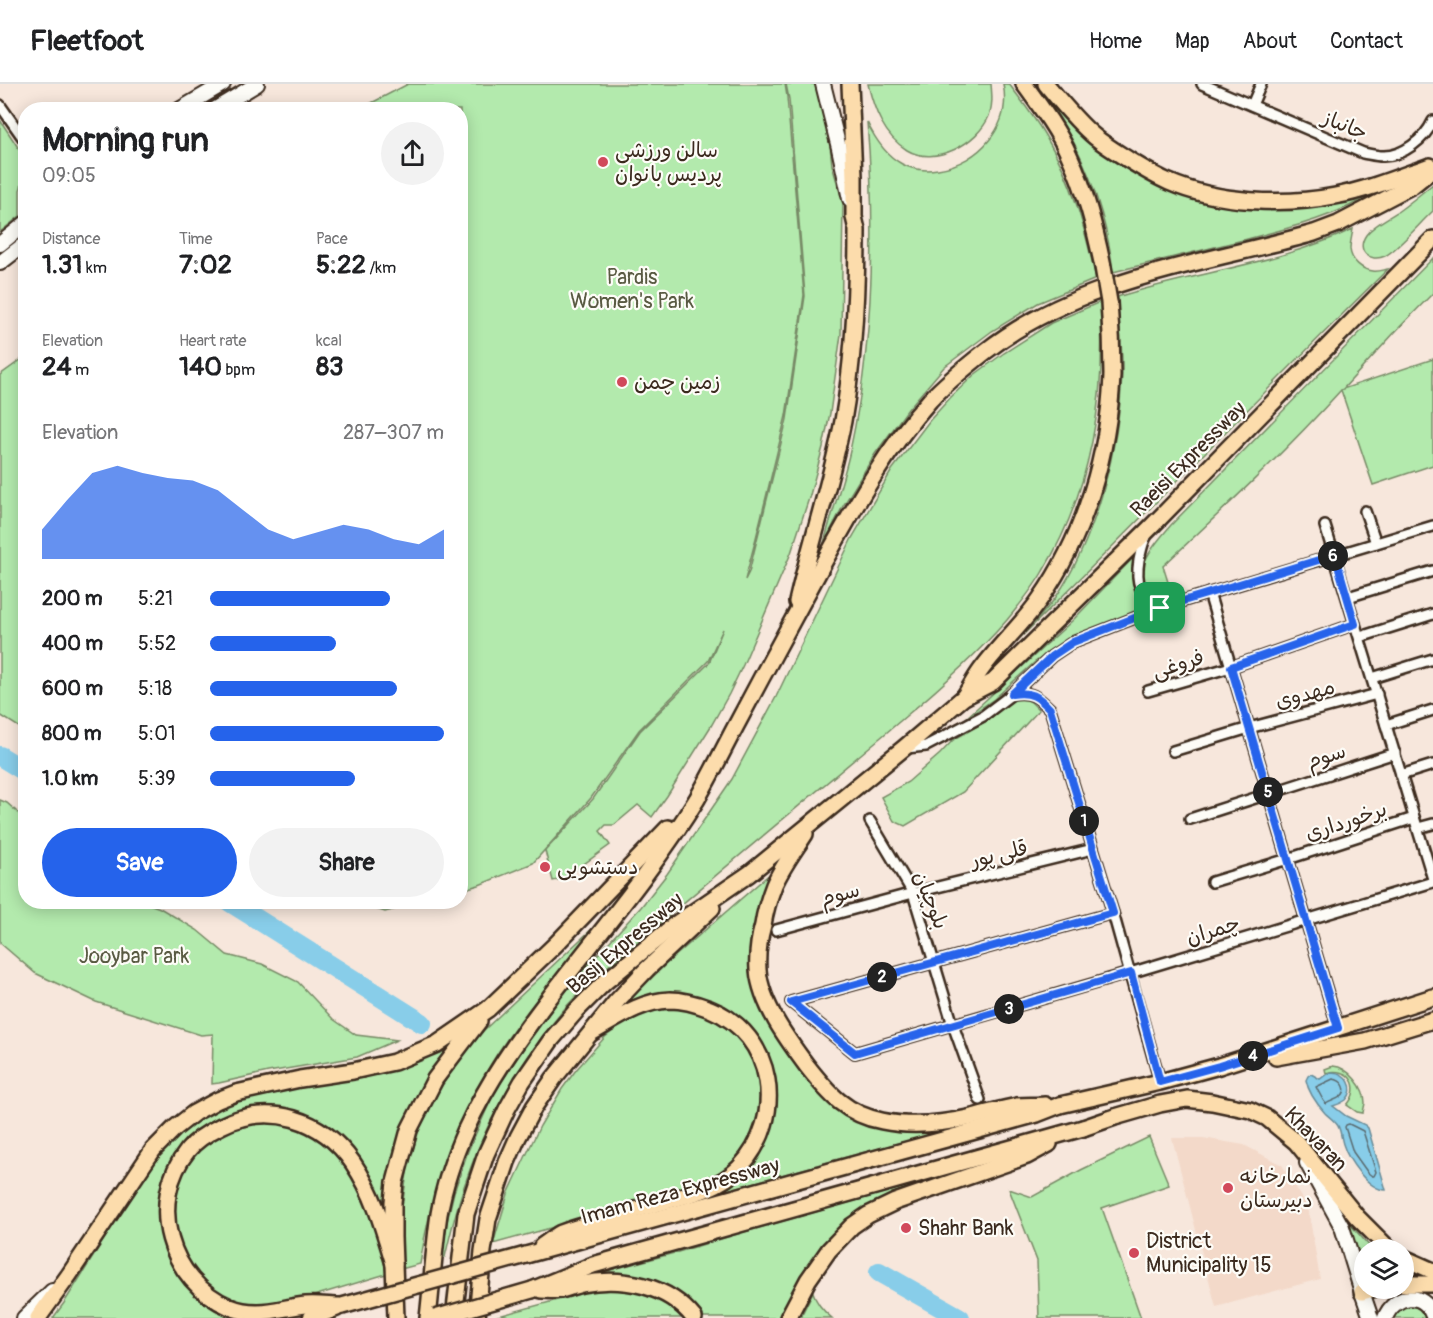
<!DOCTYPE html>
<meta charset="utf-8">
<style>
body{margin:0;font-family:Pangolin,"Playpen Sans Arabic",sans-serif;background:#f2f2f2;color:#202124;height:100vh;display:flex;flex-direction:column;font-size:22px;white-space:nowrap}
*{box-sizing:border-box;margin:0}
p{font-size:20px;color:#757577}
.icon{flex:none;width:33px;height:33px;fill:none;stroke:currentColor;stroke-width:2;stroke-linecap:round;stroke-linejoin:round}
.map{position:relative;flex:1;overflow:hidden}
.panel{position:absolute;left:18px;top:18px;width:450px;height:807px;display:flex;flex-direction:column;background:#fff;border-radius:24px;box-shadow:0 3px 15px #0003}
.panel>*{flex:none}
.controls{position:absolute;left:1354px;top:1155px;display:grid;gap:12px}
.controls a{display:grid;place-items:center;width:60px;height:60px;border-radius:50%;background:#fff;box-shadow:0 3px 15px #0003;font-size:30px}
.pin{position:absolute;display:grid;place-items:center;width:51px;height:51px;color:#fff;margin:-26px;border-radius:12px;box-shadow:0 3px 9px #0006}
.km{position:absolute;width:30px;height:30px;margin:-15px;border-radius:50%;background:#222;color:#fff;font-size:16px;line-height:30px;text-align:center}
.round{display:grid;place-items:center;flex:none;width:63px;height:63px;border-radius:32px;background:#f2f2f2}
.head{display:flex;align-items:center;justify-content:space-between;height:102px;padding:0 24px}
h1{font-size:33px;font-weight:700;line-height:45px}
.stats{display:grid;grid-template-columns:repeat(3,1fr);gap:9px;height:102px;padding:6px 24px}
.stats div{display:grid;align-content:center}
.stats b{font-size:26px;font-weight:700}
.stats small{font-size:16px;font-weight:400}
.stats p{font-size:16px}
.chart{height:168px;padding:12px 24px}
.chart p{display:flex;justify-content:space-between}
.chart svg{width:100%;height:108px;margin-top:6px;fill:#2563eb;opacity:.7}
.primary-button{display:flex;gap:12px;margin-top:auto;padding:12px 24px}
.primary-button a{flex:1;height:69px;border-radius:36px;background:#2563eb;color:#fff;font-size:24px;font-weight:700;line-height:69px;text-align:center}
.primary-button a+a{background:#f2f2f2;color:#202124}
ul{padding:0 24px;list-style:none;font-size:20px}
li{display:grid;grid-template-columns:96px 72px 1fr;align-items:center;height:45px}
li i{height:15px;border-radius:8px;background:#2563eb}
header{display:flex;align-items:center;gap:36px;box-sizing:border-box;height:84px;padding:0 30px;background:#fff;border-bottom:2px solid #e0e0e0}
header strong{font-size:28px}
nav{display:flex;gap:33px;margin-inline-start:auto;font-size:21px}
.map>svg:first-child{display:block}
</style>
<header>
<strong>Fleetfoot</strong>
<nav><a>Home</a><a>Map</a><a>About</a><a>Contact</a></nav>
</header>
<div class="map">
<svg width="1433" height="1234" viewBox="0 0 1433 1234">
<rect width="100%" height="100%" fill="#f7e7dc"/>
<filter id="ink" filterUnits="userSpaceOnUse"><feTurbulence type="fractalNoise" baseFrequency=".0167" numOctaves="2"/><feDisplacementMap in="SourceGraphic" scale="12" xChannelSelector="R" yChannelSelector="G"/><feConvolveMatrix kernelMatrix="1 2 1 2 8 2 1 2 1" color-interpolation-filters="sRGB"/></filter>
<g filter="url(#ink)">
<polygon fill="#f3d9c9" points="1172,1054 1203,1054 1244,1061 1282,1081 1308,1123 1320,1195 1216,1223"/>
<g fill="#b3eaad" stroke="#778a66" stroke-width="1.5">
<polygon points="408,0 785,0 787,13 804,211 786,332 756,454 745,496 749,488 787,335 805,212 789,15 786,0 817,0 827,32 832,81 843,119 841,250 830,329 823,363 810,411 791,469 743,581 729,610 711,642 667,712 652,733 638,721 614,741 606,741 600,747 610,761 563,795 553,797 545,767 593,715 640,647 709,579 723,545 708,577 639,646 591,714 533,779 479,801 461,806 460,26 358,26"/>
<path d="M868 0H991C992 11 993 22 989 32 978 59 935 83 907 66 884 52 874 26 868 0Z"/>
<path d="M1003 0H1009C1022 17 1035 34 1046 53 1073 97 1085 145 1096 195L1038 219 992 247 944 283 908 325 875 370 843 422 824 459C832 428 843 398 850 367 873 261 876 146 867 38 875 55 885 71 902 80 913 86 925 87 938 85 979 79 1012 42 1003 0Z"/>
<path d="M1036 0H1039L1078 44 1201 114 1377 107C1336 133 1290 144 1243 156 1200 167 1156 177 1113 188 1108 140 1090 85 1065 43 1057 28 1046 14 1036 0Z"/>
<polygon points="0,36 25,74 25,90 20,106 20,132 0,148"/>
<path d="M1433 100V127C1421 138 1398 165 1385 172 1370 179 1355 167 1366 151 1374 140 1389 134 1400 126 1411 118 1422 109 1433 100Z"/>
<path d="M1353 145C1352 152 1350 159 1350 165 1351 177 1362 186 1373 187 1378 188 1383 186 1388 185 1264 307 1144 433 1020 554 1031 541 1045 528 1056 513 1097 452 1119 364 1122 291 1123 265 1119 239 1117 213 1195 188 1279 180 1353 145Z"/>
<path d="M1433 174V209L1396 247 1343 305 1433 275V381L1373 401 1341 306C1285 368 1224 425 1163 482L1173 514C1165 517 1158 516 1152 510 1127 488 1156 459 1171 441Z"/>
<path d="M1100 218C1107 309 1091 408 1043 487 1033 505 1020 520 1007 536 976 571 942 602 906 632 824 702 741 769 660 839 626 868 589 895 561 929 519 979 487 1035 466 1097 457 1121 451 1147 445 1173L438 1175 454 1108 468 1067 494 1009 525 962 552 925 579 891 641 823 667 790 732 695 776 613 852 454 892 386 930 336 951 313 974 291 1004 269 1051 239Z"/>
<polygon points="25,273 25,647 0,631 0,291"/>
<polygon points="1135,472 1133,500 1138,513 1149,524 1076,551 1035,578 994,615 965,635 1073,536"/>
<polygon points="1023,613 1031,618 1039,626 963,708 905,742 894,737 881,713 908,698 940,670 953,656 990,635 1011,616"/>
<polygon points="0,716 7,719 25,735 26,818 144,818 160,824 197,846 227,871 262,880 298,898 333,935 356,951 397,956 357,973 268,988 219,999 212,1000 213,950 201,951 96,918 35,889 0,859"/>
<polygon points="780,781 750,877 816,1004 829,1019 847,1032 967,1041 835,1076 649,1128 719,1104 772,1030 749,947 659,910 641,914 617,928 666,880"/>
<polygon points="355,818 422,818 385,828"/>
<path d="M611 827C568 879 518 932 485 990 451 1048 430 1114 420 1180L401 1185 400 1137 408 1082 419 1046 438 1008 457 978 484 946Z"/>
<polygon points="686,922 731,943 750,965 763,1000 758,1046 740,1076 713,1096 590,1133 493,1160 508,1110 530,1063 540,1042 562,1005 576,986 605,953 636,930 658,924"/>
<path d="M456 956C426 994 403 1028 392 1076 390 1085 388 1095 387 1104 387 1117 388 1131 388 1145L333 1049 235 1029C220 1034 209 1041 197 1050L162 1142 214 1220 304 1227 281 1234H53L64 1219 142 1095 169 1060 186 1044 201 1033 211 1026 246 1012 393 984 423 975 445 965Z"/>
<path d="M1333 982C1349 983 1365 1004 1365 1019 1365 1020 1363 1027 1363 1029L1357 1028 1347 1021C1363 1003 1349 982 1326 989L1325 985Z"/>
<polygon points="281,1036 322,1053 353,1089 369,1119 380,1155 386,1190 284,1221 260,1223 228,1216 196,1193 177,1160 172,1119 179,1093 189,1075 204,1059 246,1037"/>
<polygon points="1149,1053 1169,1101 1102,1124 1141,1234 1039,1234 1037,1177 1009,1105 1032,1113 1081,1086"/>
<polygon points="986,1080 873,1122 781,1234 702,1234 687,1220 587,1192 678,1168 744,1148"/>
<path d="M1332 1115 1349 1139 1372 1165 1365 1166V1187C1358 1161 1346 1138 1332 1115Z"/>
<polygon points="598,1205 636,1205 666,1216 686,1234 491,1234"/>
<path d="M813 1208C816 1219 823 1227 832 1234H800Z"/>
<polygon points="1401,1221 1418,1221 1429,1234 1389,1234"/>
</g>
<path fill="#88cde9" stroke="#698c98" stroke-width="1.5" d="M1332 988C1347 989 1357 1004 1346 1016 1342 1019 1337 1021 1333 1022L1346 1032 1365 1041 1368 1044 1386 1106C1368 1106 1348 1076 1343 1060 1341 1054 1341 1047 1338 1042 1335 1037 1329 1033 1325 1029 1317 1020 1308 1007 1306 996L1308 992 1311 990 1320 995 1327 990Z"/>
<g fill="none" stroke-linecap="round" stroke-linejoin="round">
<g stroke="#5a6b6f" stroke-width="1.5">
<path d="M1333 995C1342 996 1350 1006 1340 1013 1336 1016 1330 1017 1326 1020L1323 1016 1316 1003Z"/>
<polygon points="1349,1040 1363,1047 1376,1088 1374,1092 1372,1092 1368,1089 1353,1068 1345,1043 1346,1041"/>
</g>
<g stroke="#88cde9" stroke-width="20">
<polyline points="0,672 26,688"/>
<polyline points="230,818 422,939"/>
<polyline points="879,1188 960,1234"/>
</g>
<defs>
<g id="minor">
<path d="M1202 0 1363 69C1369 70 1376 72 1382 72 1402 73 1425 55 1433 37"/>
<polyline points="0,21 26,58"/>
<polyline points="1252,21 1261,0"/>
<polyline points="1365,427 1376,459"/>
<polyline points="1325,442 1433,795"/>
<path d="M1146 453C1142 460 1141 468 1139 476 1135 500 1140 510 1160 524"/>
<polyline points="1209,509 1338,944"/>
<polyline points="1348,513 1433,487"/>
<polyline points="1360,553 1433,530"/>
<polyline points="1372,594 1433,575"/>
<polyline points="1148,607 1231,583 1355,540"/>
<path d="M1012 610C1031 607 1037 612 1050 625L1113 829 1160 998"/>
<polyline points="1386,641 1433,626"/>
<polyline points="906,664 926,662 983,632 1012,610 1052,572 1073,558 1160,524 1433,442"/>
<polyline points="1173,667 1249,644 1377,610"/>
<polyline points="1401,691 1433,681"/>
<polyline points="1190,735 1395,669"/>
<polyline points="870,737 913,809 953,941 980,1016"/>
<polyline points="1418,744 1433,740"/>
<polyline points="1212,798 1288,775 1414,734"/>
<polyline points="1113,829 791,918 855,969 1130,889 1433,798"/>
<polyline points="776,846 913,809 1093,765"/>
</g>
<g id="secondary">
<polyline points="823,0 839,64 850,115"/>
<polyline points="179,26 223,0"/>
<polyline points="214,26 257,0"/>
<polyline points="0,160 26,139"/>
<polyline points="0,179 26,159"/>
<polyline points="1307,1079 1342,1143 1362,1208 1371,1234"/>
<polyline points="24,1234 52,1207"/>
<path d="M1385 1234C1394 1210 1424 1206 1433 1232"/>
</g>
<g id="primary">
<polyline points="1276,973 1365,957 1433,936"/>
<polyline points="1060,1021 1160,998 1219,982 1433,913"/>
<polyline points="1083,1044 1115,1033 1160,1020 1187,1015 1212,1018 1250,1026 1267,1034 1296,1058 1357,1133 1390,1166"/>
<polyline points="1404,1174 1433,1187"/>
<polyline points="1404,1200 1433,1200"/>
<polyline points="1362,1208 1376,1204"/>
</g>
<g id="trunk">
<path d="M1024 0C1040 22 1058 46 1069 71 1086 107 1095 145 1103 183"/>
<path d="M1046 0C1061 18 1077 38 1095 53 1106 62 1118 69 1129 76 1142 84 1155 92 1169 98 1217 119 1284 122 1335 112 1367 106 1399 93 1430 82"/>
<path d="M797 518C811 457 831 398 843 337 854 274 857 210 857 146L854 133V93L850 0"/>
<path d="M964 613C970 604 975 594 981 586 999 561 1023 540 1040 515 1085 451 1109 369 1112 291 1112 267 1111 242 1109 218"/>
<path d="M805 750C794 767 782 783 774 801 769 814 765 827 763 841 759 855 757 871 758 886 761 920 787 955 807 982 829 1010 846 1030 882 1037 910 1043 941 1040 968 1034 985 1030 1001 1025 1017 1022 1026 1021 1036 1022 1045 1021"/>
<path d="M542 1162C548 1158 554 1153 561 1149 569 1146 578 1143 587 1141 613 1132 639 1125 666 1117 692 1110 719 1104 739 1084 787 1034 775 951 710 925 697 920 683 916 670 916 640 917 616 935 591 949"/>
<polyline points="526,1171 1037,1030 1060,1021"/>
<polyline points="532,1206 593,1181 1083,1044"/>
<path d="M541 1206C547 1206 554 1207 560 1206 567 1205 575 1201 582 1200 622 1192 668 1201 694 1234"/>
<path d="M342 1222C331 1222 318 1220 306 1221 278 1224 258 1234 230 1223 169 1198 146 1118 188 1066 196 1056 209 1048 221 1042 269 1018 322 1034 353 1079 374 1110 383 1143 394 1180"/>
<polyline points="38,1234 69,1191 153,1066 175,1044 194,1029 218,1016 236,1009 300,995 353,987 394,978 437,960 488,925 556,860 668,744"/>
<polyline points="311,1234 337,1224"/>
<polyline points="396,1234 393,1153 393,1118 395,1098 409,1046 435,995 479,937"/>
<path d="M428 1234C432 1199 434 1164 439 1130 444 1101 454 1072 466 1045 488 997 518 955 550 913 600 848 654 785 697 715 712 689 725 662 739 636 767 583 796 530 824 478 855 422 887 364 930 316 947 298 967 282 986 267 1080 194 1203 180 1314 149L1338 140 1413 101 1433 85"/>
<polyline points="454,1234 466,1130 486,1070 507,1025 522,998 551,956 577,926 605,898 673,842 749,790 904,664 964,613 993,598 1150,444 1433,155"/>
<polyline points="477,1234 483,1167 488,1135 507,1078 518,1053 534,1023 554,994 615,919 647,885 712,824"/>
<polyline points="788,1234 808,1196 829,1166 852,1142 868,1131 895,1118 1027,1072 1049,1060"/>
</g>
</defs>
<use href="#minor" stroke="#3b2a1e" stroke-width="14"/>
<use href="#secondary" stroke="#3b2a1e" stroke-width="18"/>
<use href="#primary" stroke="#3b2a1e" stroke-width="20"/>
<use href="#trunk" stroke="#3b2a1e" stroke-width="20"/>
<use href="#minor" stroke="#fdfcf7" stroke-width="9"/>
<use href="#secondary" stroke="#fdfcf7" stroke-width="14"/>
<use href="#primary" stroke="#fcdcac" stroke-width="15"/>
<use href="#trunk" stroke="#fcdcac" stroke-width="15"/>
<defs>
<g id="trunk-bridge">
<polyline points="1103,183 1109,218"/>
<polyline points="342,1222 526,1171"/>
<polyline points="435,1234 532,1206"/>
</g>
</defs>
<use href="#trunk-bridge" stroke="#3b2a1e" stroke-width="20" stroke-linecap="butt"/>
<use href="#trunk-bridge" stroke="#fcdcac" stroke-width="15"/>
</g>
</g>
<g fill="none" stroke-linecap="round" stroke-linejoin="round" filter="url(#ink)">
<defs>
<path id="route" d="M1335 471 1355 540 1231 583 1338 944 1219 982 1160 998 1131 889 855 969 791 918 1113 829 1050 625C1038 612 1031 607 1012 610L1052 572 1073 558 1160 524Z"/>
</defs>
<use href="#route" stroke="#fff" stroke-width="12"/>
<use href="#route" stroke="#2563eb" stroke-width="8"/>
</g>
<g fill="#d1495b" stroke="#fdfcf7" stroke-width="2">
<circle cx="603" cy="78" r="6"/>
<circle cx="622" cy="298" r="6"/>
<circle cx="545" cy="783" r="6"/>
<circle cx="1228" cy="1104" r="6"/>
<circle cx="906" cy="1144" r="6"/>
<circle cx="1134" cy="1169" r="6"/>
</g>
<g text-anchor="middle" stroke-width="4.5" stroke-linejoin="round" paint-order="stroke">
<g font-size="21" fill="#3b2a1e" stroke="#fdfcf7">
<text transform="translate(1345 41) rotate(22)" y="7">جانباز</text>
<text transform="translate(1188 375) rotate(-45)" y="7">Raeisi Expressway</text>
<text transform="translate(1178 580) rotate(-17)" y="7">فروغی</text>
<text transform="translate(1305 610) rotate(-15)" y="7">مهدوی</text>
<text transform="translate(1326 672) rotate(-18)" y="7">سوم</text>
<text transform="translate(1346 737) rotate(-18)" y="7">برخورداری</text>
<text transform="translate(999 770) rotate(-14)" y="7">قلی پور</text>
<text transform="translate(840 810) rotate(-15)" y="7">سوم</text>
<text transform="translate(931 816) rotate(68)" y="7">بلوچیان</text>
<text transform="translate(1213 846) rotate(-17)" y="7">چمران</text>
<text transform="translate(625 859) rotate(-40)" y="7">Basij Expressway</text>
<text transform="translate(1316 1055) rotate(46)" y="7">Khavaran</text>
<text transform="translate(680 1107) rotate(-15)" y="7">Imam Reza Expressway</text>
</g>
<g font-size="21" fill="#3b2a1e" stroke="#fdfcf7" text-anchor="start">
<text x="615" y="73">سالن ورزشی<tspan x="615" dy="24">پردیس بانوان</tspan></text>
<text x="634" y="305">زمین چمن</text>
<text x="557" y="790">دستشویی</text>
<text x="1240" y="1099">نمارخانه<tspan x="1240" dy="24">دبیرستان</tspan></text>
<text x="918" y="1151">Shahr Bank</text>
<text x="1146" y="1164">District<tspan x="1146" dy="24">Municipality 15</tspan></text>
</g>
<g font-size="21" fill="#595a42" stroke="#fdfcf7">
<text x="632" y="200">Pardis<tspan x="632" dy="24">Women's Park</tspan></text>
<text x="134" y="879">Jooybar Park</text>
</g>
</g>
</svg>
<div class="controls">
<a><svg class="icon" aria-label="layers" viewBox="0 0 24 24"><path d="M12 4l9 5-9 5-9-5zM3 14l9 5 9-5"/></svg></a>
</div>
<div class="pin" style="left:1160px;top:524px;background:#1e9e55"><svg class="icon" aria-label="arrive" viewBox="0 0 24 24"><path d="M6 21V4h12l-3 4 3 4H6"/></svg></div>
<b class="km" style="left:1084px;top:737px">1</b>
<b class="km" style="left:882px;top:893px">2</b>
<b class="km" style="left:1009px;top:925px">3</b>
<b class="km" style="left:1253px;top:972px">4</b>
<b class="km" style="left:1268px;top:708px">5</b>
<b class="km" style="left:1333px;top:472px">6</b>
<section class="panel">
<div class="head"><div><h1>Morning run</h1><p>09:05</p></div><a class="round"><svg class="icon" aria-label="share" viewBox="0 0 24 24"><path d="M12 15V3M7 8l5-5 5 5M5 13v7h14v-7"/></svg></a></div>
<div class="stats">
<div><p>Distance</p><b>1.31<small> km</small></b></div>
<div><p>Time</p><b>7:02</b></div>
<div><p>Pace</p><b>5:22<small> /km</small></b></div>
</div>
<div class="stats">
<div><p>Elevation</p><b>24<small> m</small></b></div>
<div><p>Heart rate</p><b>140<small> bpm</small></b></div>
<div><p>kcal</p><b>83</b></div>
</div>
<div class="chart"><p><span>Elevation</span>287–307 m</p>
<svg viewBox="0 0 160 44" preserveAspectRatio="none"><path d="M0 44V32L10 20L20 9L30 6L40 9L50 11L60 12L70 16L80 24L90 32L100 36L110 33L120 30L130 32L140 36L150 38L160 32V44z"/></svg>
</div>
<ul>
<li><b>200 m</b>5:21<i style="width:77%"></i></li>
<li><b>400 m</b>5:52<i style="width:54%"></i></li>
<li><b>600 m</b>5:18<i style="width:80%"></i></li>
<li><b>800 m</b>5:01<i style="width:100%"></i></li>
<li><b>1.0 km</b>5:39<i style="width:62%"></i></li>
</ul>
<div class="primary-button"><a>Save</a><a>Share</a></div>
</section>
</div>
